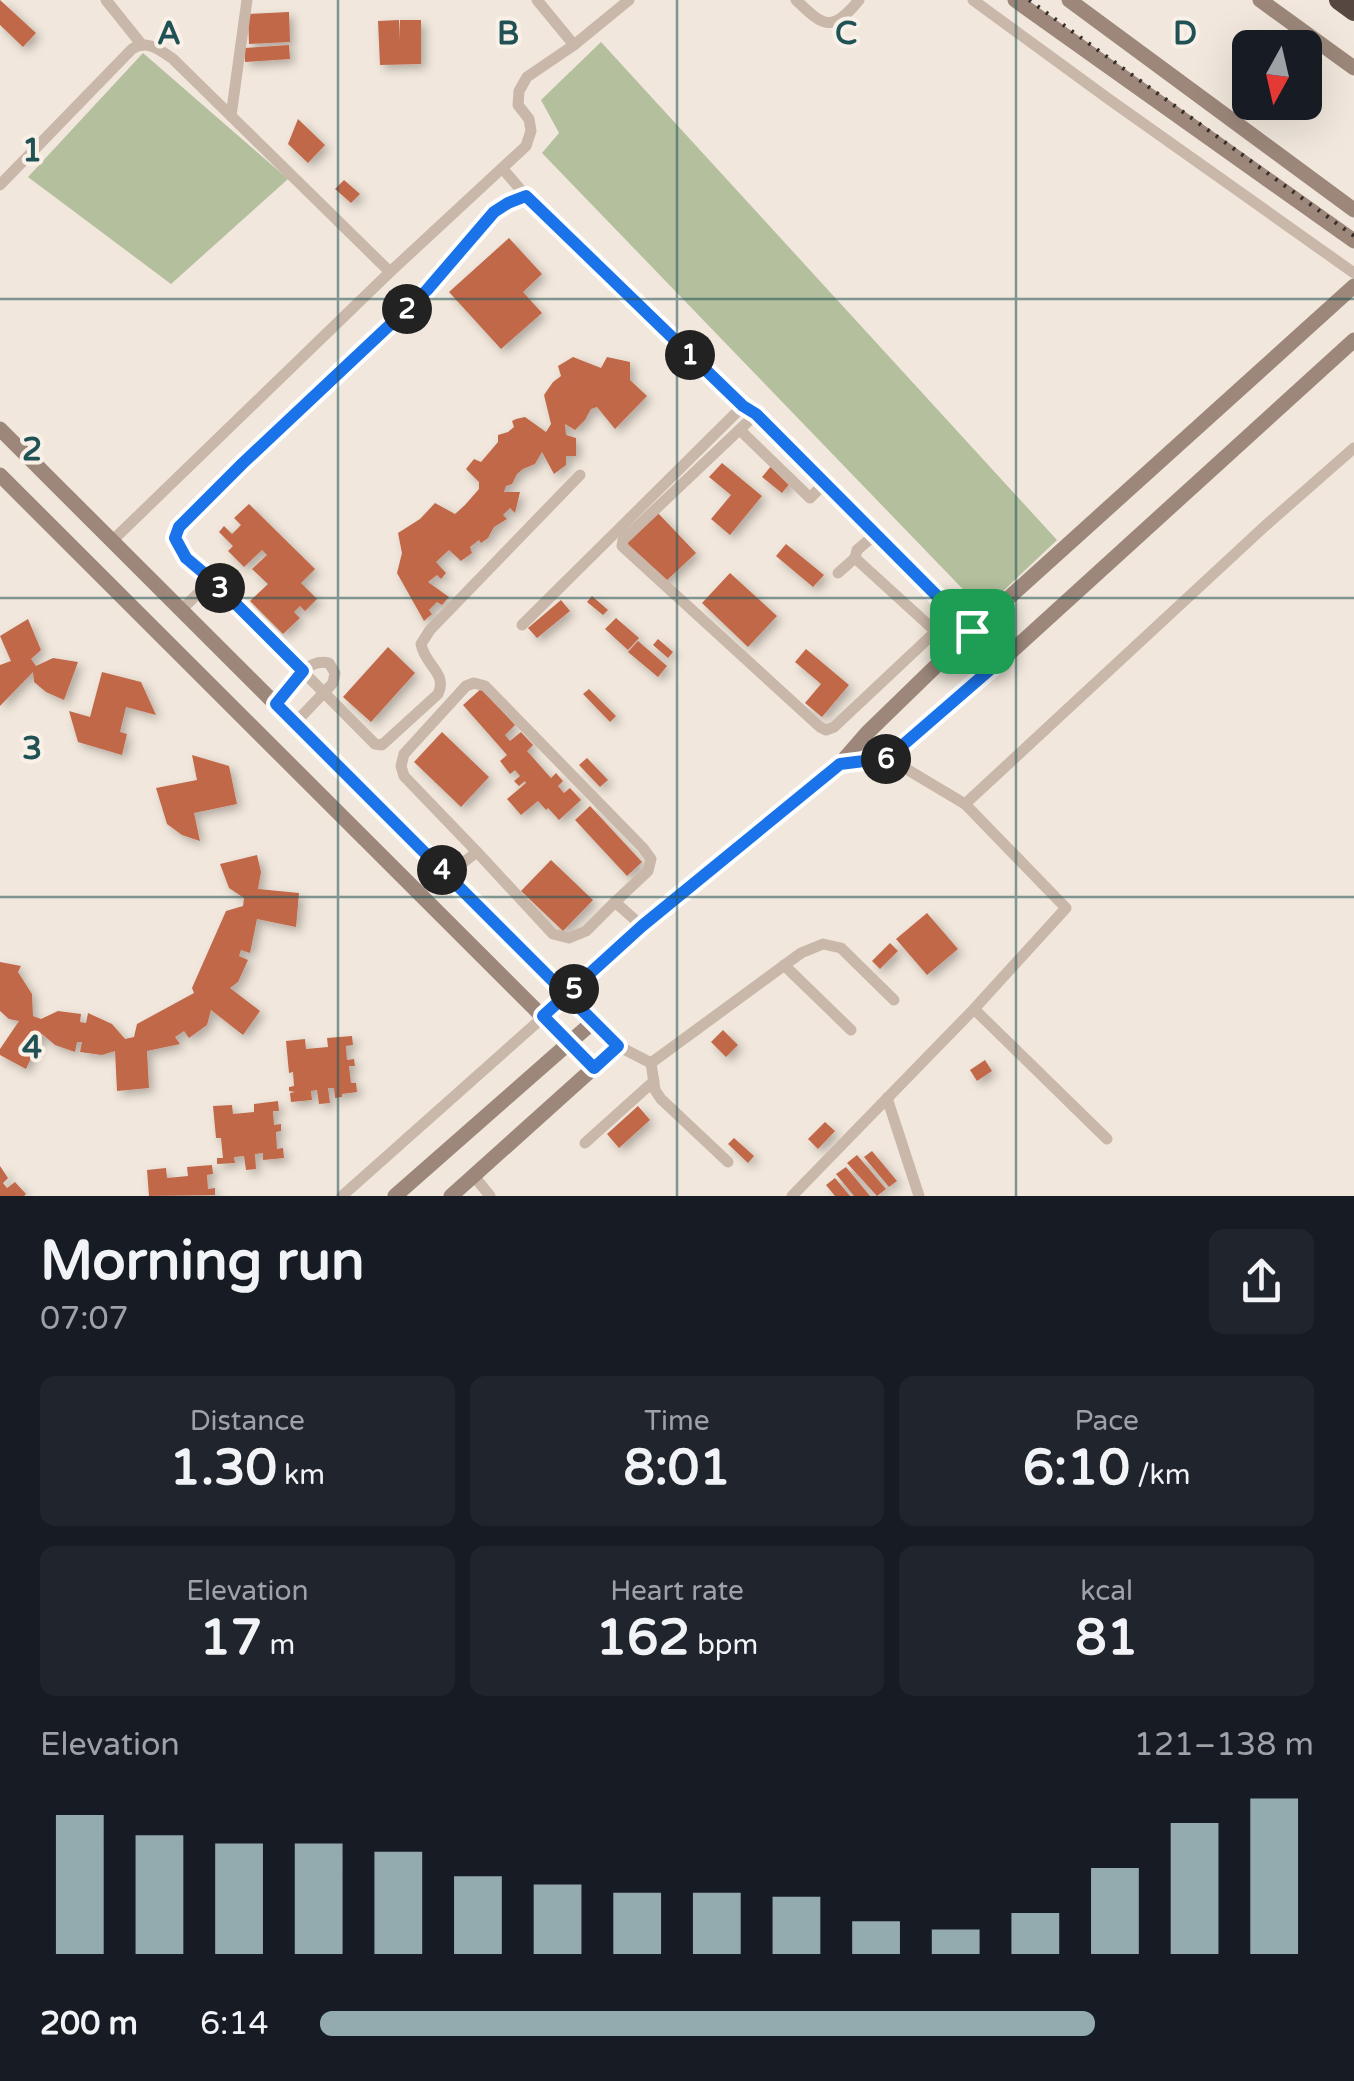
<!DOCTYPE html>
<meta charset="utf-8">
<style>
body{margin:0;font-family:"Varela Round",sans-serif;background:#20242c;color:#f1f3f6;height:100vh;display:flex;flex-direction:column;font-size:38px;white-space:nowrap}
*{box-sizing:border-box;margin:0}
p{font-size:32px;color:#9ea1a6}
.icon{flex:none;width:55px;height:55px;fill:none;stroke:currentColor;stroke-width:2;stroke-linecap:round;stroke-linejoin:round}
.map{position:relative;height:1196px;overflow:hidden}
.details{display:flex;flex-direction:column;background:#171b24;flex:1}
.details>*{flex:none}
.needle{width:65px;rotate:188deg}
.controls{position:absolute;left:1232px;top:30px;display:grid;gap:20px}
.controls a{display:grid;place-items:center;width:90px;height:90px;border-radius:15px;background:#171b24;box-shadow:0 10px 40px #0002;font-size:50px}
.pin{position:absolute;display:grid;place-items:center;width:85px;height:85px;color:#fff;margin:-42px;border-radius:20px;box-shadow:0 5px 15px #0006}
.km{position:absolute;width:50px;height:50px;margin:-25px;border-radius:50%;background:#222;color:#fff;font-size:28px;line-height:50px;text-align:center}
.round{display:grid;place-items:center;flex:none;width:105px;height:105px;border-radius:15px;background:#20242c}
.summary{display:flex;align-items:center;justify-content:space-between;height:170px;padding:0 40px}
h1{font-size:55px;font-weight:800;line-height:75px}
.stats{display:grid;grid-template-columns:repeat(3,1fr);gap:15px;height:170px;padding:10px 40px}
.stats div{display:grid;align-content:center;border-radius:15px;background:#20242c;text-align:center}
.stats b{font-size:50px;font-weight:800}
.stats small{font-size:28px;font-weight:400}
.stats p{font-size:28px}
.chart{height:280px;padding:20px 40px}
.chart p{display:flex;justify-content:space-between}
.chart svg{width:100%;height:180px;margin-top:10px;stroke:#93abae;stroke-width:6}
ul{padding:0 40px;list-style:none;font-size:32px}
li{display:grid;grid-template-columns:160px 120px 1fr;align-items:center;height:75px}
li i{height:25px;border-radius:12px;background:#93abae}
.map>svg:first-child{display:block}
</style>
<div class="map">
<svg width="1354" height="1196" viewBox="0 0 1354 1196">
<defs>
<filter id="shadow"><feDropShadow dx="4.5" dy="4.5" stdDeviation="5" flood-color="#0004"/></filter>
</defs>
<rect width="100%" height="100%" fill="#f1e7dc"/>
<g fill="#b3bf9d">
<polygon points="601,42 1057,540 983,610 542,153 559,133 541,100"/>
<polygon points="143,53 288,179 171,284 28,177"/>
</g>
<g fill="#c1684a" filter="url(#shadow)">
<polygon points="0,0 36,33 23,47 0,25"/>
<polygon points="289,12 290,42 249,44 248,14"/>
<polygon points="399,20 399,41 400,20 421,20 421,64 380,65 378,21"/>
<polygon points="289,45 290,59 245,62 244,48"/>
<polygon points="298,119 325,145 308,163 288,144"/>
<polygon points="344,180 360,194 351,203 335,189"/>
<polygon points="509,238 542,274 523,292 542,313 501,349 449,292"/>
<polygon points="573,357 601,368 607,357 630,362 630,380 647,396 615,429 597,407 591,409 585,420 575,430 565,424 566,435 576,438 576,456 566,456 566,465 554,474 542,452 535,464 523,469 517,474 512,484 506,486 504,492 520,492 515,513 510,508 503,515 507,519 494,527 488,538 481,543 479,540 470,547 472,553 461,561 449,550 436,562 446,573 441,579 437,575 428,582 449,597 442,605 437,602 429,610 432,614 424,621 397,573 402,553 398,533 420,519 435,503 455,514 465,505 479,489 479,482 466,469 474,459 481,462 498,442 498,435 508,432 514,427 512,421 516,419 525,417 546,432 551,424 544,395 553,382 561,376 558,366"/>
<polygon points="722,463 762,496 730,535 711,519 731,495 709,477"/>
<polygon points="772,465 791,482 782,493 762,477"/>
<polygon points="249,504 315,569 301,583 317,599 305,611 300,606 294,612 300,618 283,634 250,601 268,584 252,569 267,555 262,550 244,567 228,551 233,546 219,532 224,526 232,534 241,525 234,518"/>
<polygon points="657,512 696,553 664,583 625,542"/>
<polygon points="786,544 824,575 813,587 776,556"/>
<polygon points="730,573 777,616 748,647 702,603"/>
<polygon points="592,596 608,610 603,615 587,602"/>
<polygon points="561,600 570,611 537,638 528,628"/>
<polygon points="616,618 639,638 628,650 605,629"/>
<polygon points="28,619 41,650 31,659 36,666 53,658 78,662 64,700 46,692 34,682 33,672 0,706 0,665 11,661 0,636"/>
<polygon points="658,639 673,652 668,658 653,645"/>
<polygon points="638,641 667,666 658,677 628,652"/>
<polygon points="388,647 415,673 371,722 343,697"/>
<polygon points="806,649 849,685 822,717 805,703 821,684 795,662"/>
<polygon points="102,672 141,682 156,715 126,707 120,732 127,734 122,755 78,742 69,711 90,717"/>
<polygon points="482,688 515,725 505,735 510,741 521,732 533,745 527,751 551,778 556,773 563,781 558,786 564,793 570,788 581,800 559,820 548,808 546,810 538,801 521,815 507,799 526,783 525,781 519,786 514,781 520,776 515,770 510,774 500,761 507,755 463,705"/>
<polygon points="589,689 616,716 610,722 583,694"/>
<polygon points="442,732 489,777 461,807 414,762"/>
<polygon points="192,755 229,766 237,804 194,813 200,841 182,835 167,824 156,788 197,780"/>
<polygon points="587,758 608,780 600,787 579,765"/>
<polygon points="590,806 642,862 627,876 575,820"/>
<polygon points="257,855 261,872 258,889 299,893 296,927 257,919 250,953 241,950 239,956 248,960 238,982 230,988 260,1011 243,1035 211,1010 207,1025 189,1038 184,1031 175,1037 180,1044 147,1051 149,1088 117,1091 115,1051 102,1055 80,1052 82,1042 77,1042 75,1052 55,1045 42,1034 26,1069 0,1055 0,1049 19,1021 9,1019 0,1011 0,962 21,966 18,972 32,994 33,1016 41,1019 58,1011 81,1014 80,1022 86,1023 88,1013 112,1024 125,1039 134,1037 137,1024 194,993 192,988 226,911 243,906 244,898 229,888 220,864"/>
<polygon points="551,860 593,900 563,931 521,891"/>
<polygon points="927,913 958,949 927,975 896,939"/>
<polygon points="890,943 898,951 880,969 872,961"/>
<polygon points="723,1030 738,1045 726,1057 711,1042"/>
<polygon points="352,1036 353,1045 346,1046 347,1060 354,1059 355,1066 349,1066 351,1083 356,1083 357,1092 342,1094 342,1097 335,1098 334,1088 328,1088 330,1103 319,1104 317,1090 311,1091 312,1100 291,1102 290,1093 295,1092 289,1091 289,1087 294,1086 293,1072 289,1073 286,1041 305,1039 306,1049 328,1047 327,1038"/>
<polygon points="985,1060 992,1071 977,1081 970,1070"/>
<polygon points="278,1101 279,1111 273,1111 274,1125 281,1124 281,1131 276,1132 277,1149 283,1148 284,1158 263,1160 263,1153 255,1154 256,1169 246,1170 244,1156 234,1157 235,1163 217,1164 217,1158 223,1158 221,1138 216,1138 213,1106 232,1105 233,1114 254,1112 254,1104"/>
<polygon points="638,1106 650,1120 619,1148 607,1134"/>
<polygon points="825,1122 835,1131 818,1149 808,1139"/>
<polygon points="734,1138 754,1156 748,1163 728,1144"/>
<polygon points="872,1151 897,1181 889,1187 864,1157"/>
<polygon points="857,1155 886,1189 877,1196 847,1163"/>
<polygon points="212,1165 213,1174 207,1175 208,1189 215,1188 215,1195 149,1196 147,1170 166,1168 167,1178 188,1176 187,1167"/>
<polygon points="0,1166 8,1178 3,1183 7,1188 15,1182 26,1194 24,1196 0,1196"/>
<polygon points="846,1167 870,1196 854,1196 836,1174"/>
<polygon points="835,1178 850,1196 835,1196 826,1185"/>
</g>
<g fill="none" stroke-linecap="round" stroke-linejoin="round">
<g stroke="#c9b7a9" stroke-width="11">
<polyline points="106,0 142,45"/>
<polyline points="537,0 574,45"/>
<path d="M796 0C824 27 832 33 859 0"/>
<polyline points="973,0 1110,100 1354,273"/>
<polyline points="231,116 247,0"/>
<polyline points="503,169 526,196 743,406 756,414 1001,661"/>
<path d="M0 185 132 49C147 39 160 50 173 59L390 272"/>
<path d="M526 196 508 203 495 212 427 290 179 527 175 538 186 558 212 580 375 744 382 745 438 694C448 673 425 666 421 644L430 630 580 475"/>
<polyline points="756,414 623,540 622,546 820,727 826,730 834,727 933,634 934,630 855,558 857,550 876,534"/>
<polyline points="740,430 810,498 825,483"/>
<polyline points="113,540 390,272 526,146 531,131 529,119 518,105 519,91 527,77 574,45 629,0"/>
<polyline points="838,573 855,558"/>
<polyline points="181,610 212,580"/>
<polyline points="522,625 743,406"/>
<path d="M276 704C289 688 305 657 329 663L335 673 333 683 295 723"/>
<polyline points="965,804 1265,526 1354,448"/>
<polyline points="477,852 553,934 569,938 586,931 615,902"/>
<polyline points="447,875 477,852 404,776 401,766 404,754 466,686 474,683 485,686 643,848 651,859 648,871 615,902 642,926"/>
<polyline points="784,965 851,1030"/>
<polyline points="974,1009 1107,1139"/>
<polyline points="618,1046 651,1063 655,1090 661,1099 728,1162"/>
<polyline points="651,1063 801,953 823,944 841,948 894,1000"/>
<polyline points="887,1098 919,1196"/>
<polyline points="585,1143 654,1081"/>
<polyline points="474,1176 490,1196"/>
<polyline points="342,1196 568,995"/>
<polyline points="792,1196 974,1009 1066,908 965,804 888,758"/>
</g>
<g stroke="#9c877a" stroke-width="15">
<polyline points="1015,0 1354,241"/>
<polyline points="1069,0 1354,210"/>
<polyline points="1260,0 1354,68"/>
<polyline points="0,429 618,1046 451,1196"/>
<polyline points="0,475 594,1068"/>
<polyline points="840,764 888,758 1001,661 1354,340"/>
<polyline points="568,995 642,926 840,764 867,733 972,631 1354,286"/>
<polyline points="395,1196 594,1021"/>
</g>
<polyline stroke="#564740" stroke-width="20" points="1339,0 1354,11"/>
<polyline stroke="#362d28" stroke-width="4" stroke-dasharray="2.5 8" stroke-linecap="butt" points="1029,0 1354,236"/>
</g>
<g fill="none" stroke-linecap="round" stroke-linejoin="round">
<defs>
<polyline id="route" points="972,631 756,414 743,406 526,196 508,203 494,212 427,290 243,463 179,527 175,538 186,558 212,580 303,671 276,704 618,1046 594,1068 543,1016 642,926 840,764 888,758 1001,660 972,631"/>
</defs>
<use href="#route" stroke="#fff" stroke-width="20"/>
<use href="#route" stroke="#1a73e8" stroke-width="12"/>
</g>
<path fill="none" stroke="#205255" stroke-width="2.5" stroke-opacity="0.55" d="M338 0V1196M677 0V1196M1016 0V1196M0 299H1354M0 598H1354M0 897H1354"/>
<g font-size="32" text-anchor="middle" font-weight="bold" fill="#205255" stroke="#f9f1e8" stroke-width="8" stroke-linejoin="round" paint-order="stroke">
<text x="169" y="44">A</text>
<text x="508" y="44">B</text>
<text x="846" y="44">C</text>
<text x="1185" y="44">D</text>
<text x="32" y="161">1</text>
<text x="32" y="460">2</text>
<text x="32" y="759">3</text>
<text x="32" y="1058">4</text>
</g>
</svg>
<div class="controls">
<a><svg class="needle" viewBox="-14 -14 28 28"><path d="M0-13l5 13h-10z" fill="#e53935"/><path d="M0 13l5-13h-10z" fill="#9ea1a6"/></svg></a>
</div>
<div class="pin" style="left:972px;top:631px;background:#1e9e55"><svg class="icon" aria-label="arrive" viewBox="0 0 24 24"><path d="M6 21V4h12l-3 4 3 4H6"/></svg></div>
<b class="km" style="left:690px;top:355px">1</b>
<b class="km" style="left:407px;top:309px">2</b>
<b class="km" style="left:220px;top:588px">3</b>
<b class="km" style="left:442px;top:870px">4</b>
<b class="km" style="left:574px;top:989px">5</b>
<b class="km" style="left:886px;top:759px">6</b>
</div>
<section class="details">
<div class="summary"><div><h1>Morning run</h1><p>07:07</p></div><a class="round"><svg class="icon" aria-label="share" viewBox="0 0 24 24"><path d="M12 15V3M7 8l5-5 5 5M5 13v7h14v-7"/></svg></a></div>
<div class="stats">
<div><p>Distance</p><b>1.30<small> km</small></b></div>
<div><p>Time</p><b>8:01</b></div>
<div><p>Pace</p><b>6:10<small> /km</small></b></div>
</div>
<div class="stats">
<div><p>Elevation</p><b>17<small> m</small></b></div>
<div><p>Heart rate</p><b>162<small> bpm</small></b></div>
<div><p>kcal</p><b>81</b></div>
</div>
<div class="chart"><p><span>Elevation</span>121–138 m</p>
<svg viewBox="0 0 160 44" preserveAspectRatio="none"><path d="M5 44V10M15 44V15M25 44V17M35 44V17M45 44V19M55 44V25M65 44V27M75 44V29M85 44V29M95 44V30M105 44V36M115 44V38M125 44V34M135 44V23M145 44V12M155 44V6"/></svg>
</div>
<ul>
<li><b>200 m</b>6:14<i style="width:78%"></i></li>
</ul>
</section>
